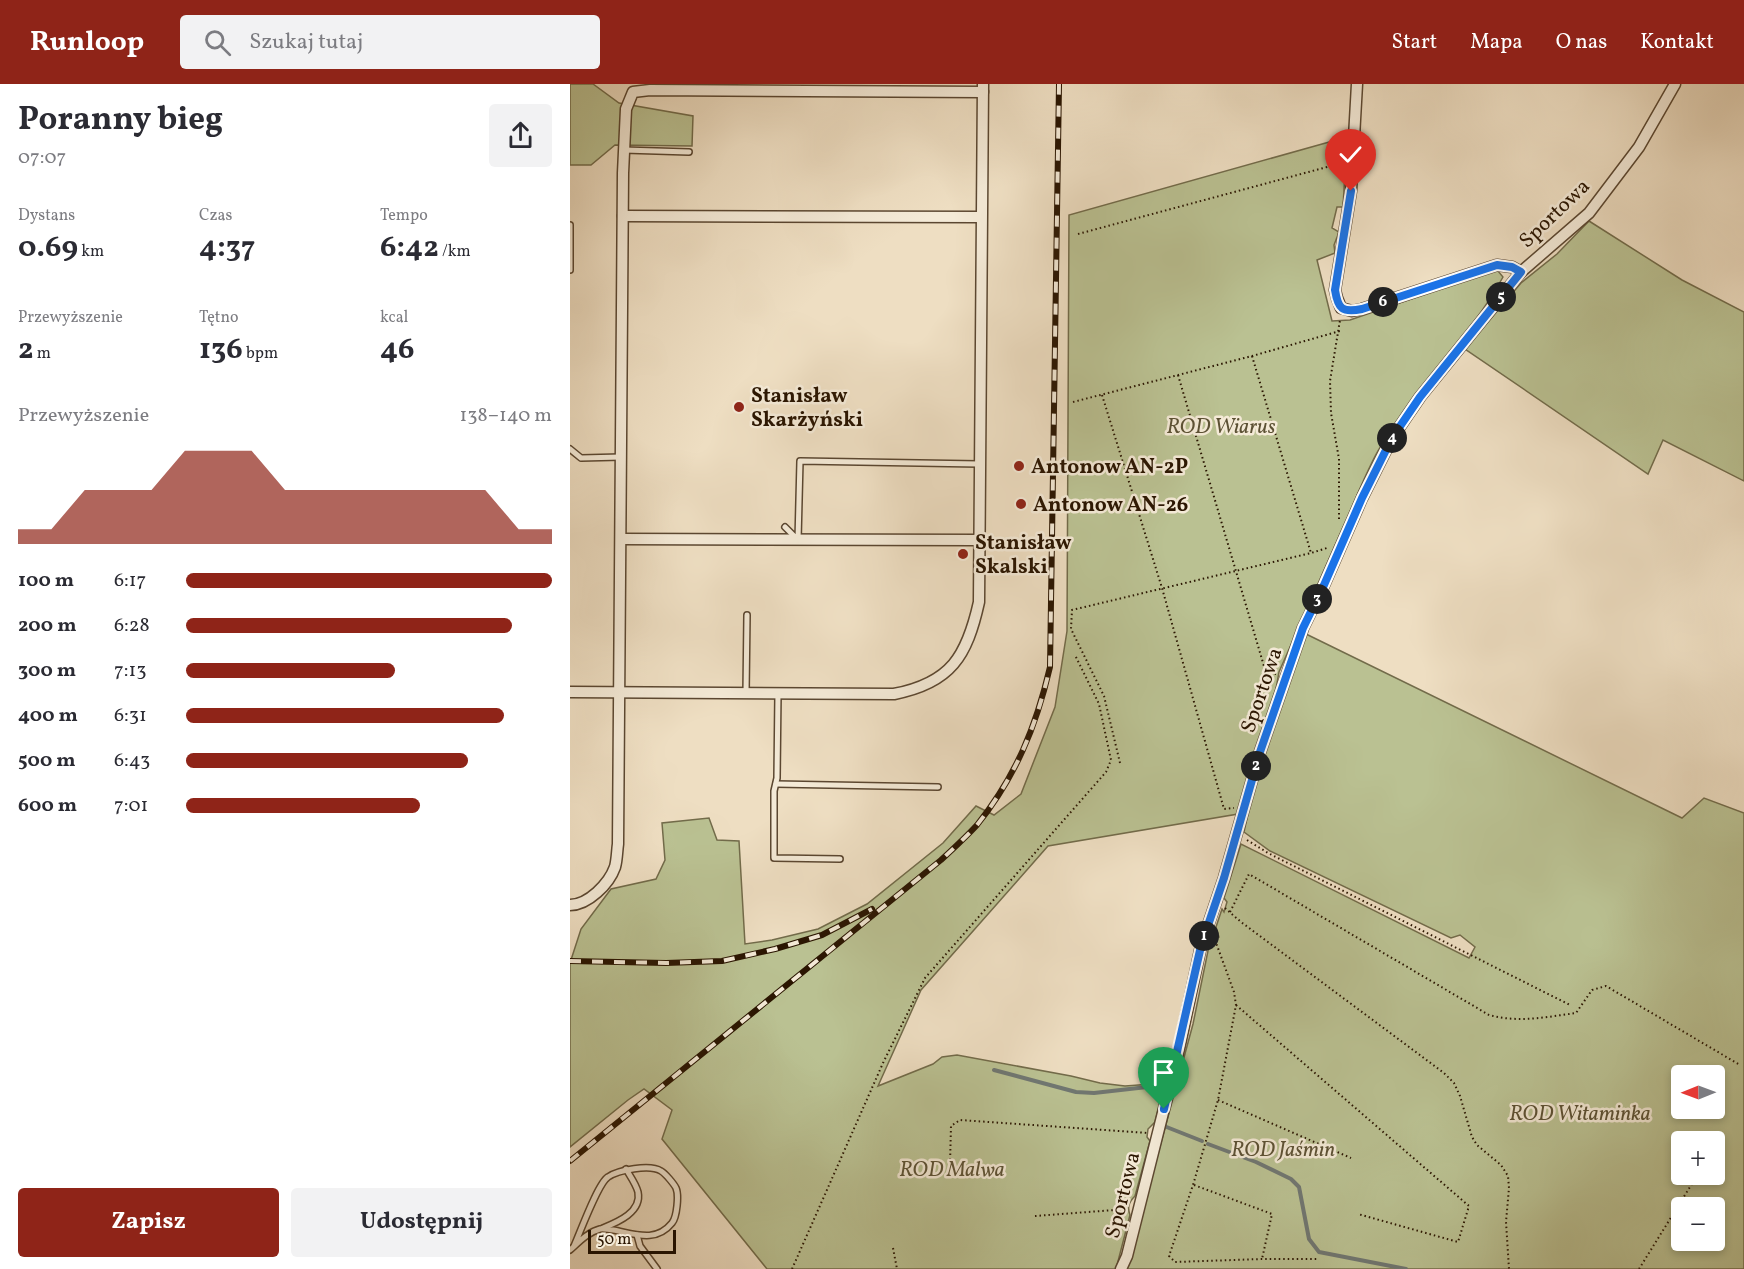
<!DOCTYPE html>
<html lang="pl">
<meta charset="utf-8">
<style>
body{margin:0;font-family:Vollkorn,serif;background:#f2f2f3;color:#2b2b33;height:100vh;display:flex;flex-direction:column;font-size:22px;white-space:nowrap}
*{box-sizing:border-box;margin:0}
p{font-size:20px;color:#7c7c81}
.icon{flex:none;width:33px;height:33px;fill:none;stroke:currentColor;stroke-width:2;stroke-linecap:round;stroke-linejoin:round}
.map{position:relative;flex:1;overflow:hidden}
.drawer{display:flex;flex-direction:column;background:#fff;width:570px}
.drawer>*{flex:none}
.needle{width:39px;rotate:269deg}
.buttons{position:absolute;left:1101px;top:981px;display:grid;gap:12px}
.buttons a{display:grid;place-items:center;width:54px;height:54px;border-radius:6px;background:#fff;box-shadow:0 3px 9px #0003;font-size:30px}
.scale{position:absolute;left:18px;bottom:15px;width:88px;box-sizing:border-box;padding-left:6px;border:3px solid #2a1501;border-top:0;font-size:16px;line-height:21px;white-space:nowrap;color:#2a1501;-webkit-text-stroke:4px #f4ead7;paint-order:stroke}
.pin{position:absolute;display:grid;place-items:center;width:51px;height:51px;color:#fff;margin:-62px -26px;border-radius:50% 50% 50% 0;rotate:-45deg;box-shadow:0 0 6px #0007}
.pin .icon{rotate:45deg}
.km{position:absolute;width:30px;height:30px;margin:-15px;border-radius:50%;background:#222;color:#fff;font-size:16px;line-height:30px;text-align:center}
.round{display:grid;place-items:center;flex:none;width:63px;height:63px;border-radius:6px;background:#f2f2f3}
.overview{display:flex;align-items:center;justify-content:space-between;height:102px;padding:0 18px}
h1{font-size:33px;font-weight:700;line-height:45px}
.metrics{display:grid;grid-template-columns:repeat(3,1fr);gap:9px;height:102px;padding:6px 18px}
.metrics div{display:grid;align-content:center}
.metrics b{font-size:30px;font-weight:700}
.metrics small{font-size:16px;font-weight:400}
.metrics p{font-size:16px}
.chart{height:168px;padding:12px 18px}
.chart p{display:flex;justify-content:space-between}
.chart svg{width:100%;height:108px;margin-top:6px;fill:#8f2418;opacity:.7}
.cta{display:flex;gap:12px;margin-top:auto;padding:12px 18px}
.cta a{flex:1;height:69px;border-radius:6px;background:#8f2418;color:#fff;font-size:24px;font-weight:700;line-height:69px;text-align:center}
.cta a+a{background:#f2f2f3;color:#2b2b33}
ul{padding:0 18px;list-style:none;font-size:20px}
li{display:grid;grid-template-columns:96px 72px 1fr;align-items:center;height:45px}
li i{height:15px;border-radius:8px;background:#8f2418}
header{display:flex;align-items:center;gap:36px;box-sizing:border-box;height:84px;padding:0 30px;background:#8f2418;color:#fff}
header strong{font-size:28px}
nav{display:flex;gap:33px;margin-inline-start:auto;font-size:21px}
.search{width:420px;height:54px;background:#f2f2f3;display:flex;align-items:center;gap:15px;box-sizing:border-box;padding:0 21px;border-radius:6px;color:#7c7c81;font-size:22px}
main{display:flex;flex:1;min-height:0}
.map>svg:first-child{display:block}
</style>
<header>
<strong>Runloop</strong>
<div class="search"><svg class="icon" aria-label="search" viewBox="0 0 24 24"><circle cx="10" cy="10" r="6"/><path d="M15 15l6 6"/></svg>Szukaj tutaj</div>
<nav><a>Start</a><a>Mapa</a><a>O nas</a><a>Kontakt</a></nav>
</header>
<main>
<section class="drawer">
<div class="overview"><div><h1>Poranny bieg</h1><p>07:07</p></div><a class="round"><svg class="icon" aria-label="share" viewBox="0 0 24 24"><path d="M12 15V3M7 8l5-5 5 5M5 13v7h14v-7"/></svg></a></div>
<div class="metrics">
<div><p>Dystans</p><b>0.69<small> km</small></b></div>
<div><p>Czas</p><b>4:37</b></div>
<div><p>Tempo</p><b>6:42<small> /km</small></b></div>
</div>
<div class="metrics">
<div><p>Przewyższenie</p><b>2<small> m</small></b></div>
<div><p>Tętno</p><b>136<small> bpm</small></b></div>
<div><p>kcal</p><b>46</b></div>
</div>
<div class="chart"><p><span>Przewyższenie</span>138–140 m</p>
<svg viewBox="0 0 160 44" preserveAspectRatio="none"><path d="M0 44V38L10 38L20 22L30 22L40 22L50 6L60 6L70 6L80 22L90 22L100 22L110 22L120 22L130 22L140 22L150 38L160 38V44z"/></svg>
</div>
<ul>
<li><b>100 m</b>6:17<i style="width:100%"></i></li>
<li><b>200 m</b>6:28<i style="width:89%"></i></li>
<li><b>300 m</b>7:13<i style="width:57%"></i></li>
<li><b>400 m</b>6:31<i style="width:87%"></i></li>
<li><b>500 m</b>6:43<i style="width:77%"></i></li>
<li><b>600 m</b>7:01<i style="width:64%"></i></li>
</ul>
<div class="cta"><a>Zapisz</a><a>Udostępnij</a></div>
</section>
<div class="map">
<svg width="1174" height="1185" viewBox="0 0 1174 1185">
<rect width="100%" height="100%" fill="#eedec2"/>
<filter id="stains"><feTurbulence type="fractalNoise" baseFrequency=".00333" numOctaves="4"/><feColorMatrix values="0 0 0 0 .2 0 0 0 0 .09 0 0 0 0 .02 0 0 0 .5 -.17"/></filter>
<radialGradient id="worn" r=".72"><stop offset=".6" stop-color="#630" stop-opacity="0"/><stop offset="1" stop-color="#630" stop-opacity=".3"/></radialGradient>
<g fill="#bac192" stroke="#726b4a" stroke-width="1.5" fill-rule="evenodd">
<polygon points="0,0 23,0 49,19 123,32 122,62 45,61 21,81 0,81"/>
<path d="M777 53 773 123H767L762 144 769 148 764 161 765 169 747 176 762 237 780 236 919 188 928 187 933 193C898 256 844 305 808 367 793 394 783 423 770 450 750 496 729 542 709 588L706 605 686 664 668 730 478 762 351 906 308 1002 363 980 372 973 387 971 501 992 530 999 555 1002 595 999 585 1038 578 1045 577 1053 580 1057 565 1112C559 1118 557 1123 560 1131L546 1185H197L92 1055 102 1026 74 1005 58 1016 0 1063V879L11 845 41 805 86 795 95 776 92 739 139 734 147 756 169 757 175 860 202 856 248 845 297 820 373 759 406 722 424 731 451 710 485 623 497 547 499 131Z"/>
<polygon points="1019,137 1112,196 1174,228 1174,397 1093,356 1078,390 895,265 951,199 987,170"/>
<path d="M736 550 1112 734 1134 714 1174 729V1185H557L623 940 640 857 649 853 646 843 652 825 654 828 657 818 654 814 671 760 899 874 905 863 890 851 881 854 700 767 674 748C688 680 712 616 736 550ZM1112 992H1144V1024H1112ZM1112 1058H1144V1090H1112ZM1112 1124H1144V1156H1112Z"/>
</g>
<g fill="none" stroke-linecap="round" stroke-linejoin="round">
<g stroke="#707772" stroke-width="4">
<polyline points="424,986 506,1008 524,1009 595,1001"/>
<polyline points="595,1038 594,1042 632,1057"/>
<polyline points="638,1060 686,1078 721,1095 729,1103 739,1155 749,1168 836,1185"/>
</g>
<defs>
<g id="service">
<polyline points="54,66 119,68"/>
<polyline points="0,141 0,186"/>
<polyline points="0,365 11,374 51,373"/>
<polyline points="215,443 228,456 230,377 409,380"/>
<polyline points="176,609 177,531"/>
<polyline points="208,609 207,694 204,707 204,774 270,775"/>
<polyline points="206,700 368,703"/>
<path d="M33 1144C48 1138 72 1128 68 1108 66 1100 60 1092 56 1085"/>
<polyline points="67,1151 70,1162 87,1185"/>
<path d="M0 1166C9 1158 18 1148 30 1145 34 1144 39 1146 43 1146 65 1150 86 1159 102 1139 107 1133 109 1111 106 1104 104 1100 95 1089 91 1087 80 1080 48 1086 38 1093 28 1099 10 1149 4 1162"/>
</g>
<g id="minor">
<polyline points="787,0 781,107 765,206 767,214 771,224 782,227 792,225 927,181 942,183 951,188"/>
<polyline points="53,132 411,133"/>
<polyline points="51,455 409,456"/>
<path d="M0 608 324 610C381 599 397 572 409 518L413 0"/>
<path d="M0 821C18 821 39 800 45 783 47 776 47 767 48 760L53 89 56 25 63 8 80 6 413 8"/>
<polyline points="551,1185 557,1172 609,965 631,862 654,794 690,668 733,544 754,501 792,414 822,354 850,313 951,188 1019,129 1069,63 1105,0"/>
</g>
</defs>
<use href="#service" stroke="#5b4731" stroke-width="8"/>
<use href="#minor" stroke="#5b4731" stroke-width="13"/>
<g stroke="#2a1501" stroke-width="2" stroke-dasharray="1.5 3" stroke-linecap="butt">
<polyline points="508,150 772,79"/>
<polyline points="682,272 741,469"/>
<polyline points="608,291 696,589 706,590"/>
<polyline points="532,311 592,504 654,725 664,724"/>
<polyline points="503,318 682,272 770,247"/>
<polyline points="769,435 769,375 761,329 760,297 770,236"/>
<polyline points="550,679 534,612 501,545 502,526 741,469 757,464"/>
<polyline points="677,756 698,769 1000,921"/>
<polyline points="655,824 671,838 874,989 884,999 890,1012 902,1053 907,1061 931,1081 938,1092 939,1104 936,1138 939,1185"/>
<path d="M660 828 679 790 919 931C948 939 977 933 1006 929L1022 906 1036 902 1170 981"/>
<polyline points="645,856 664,908 666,921 648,1016 623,1101 599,1172 605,1178 692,1175 749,1175"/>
<polyline points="666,921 899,1122 888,1158 788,1130"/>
<polyline points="648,1016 781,1074"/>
<polyline points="1144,1065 1149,1058"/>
<polyline points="380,1080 381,1042 390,1036 578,1049"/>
<polyline points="624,1101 702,1130 692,1175"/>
<polyline points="465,1132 558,1125"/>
<polyline points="323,1164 327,1185"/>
<polyline points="222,1185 313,979 355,894 536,688 541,676 529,620 505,571"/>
<polyline points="1069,1185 1128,1090"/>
</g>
<use href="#service" stroke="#f4ead7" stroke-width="5"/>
<use href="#minor" stroke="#f4ead7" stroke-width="10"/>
<defs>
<g id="rail">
<polyline points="0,877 96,879 152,877 205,865 252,851 302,825"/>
<path d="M0 1077 371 776C383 765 396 753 407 741 446 692 466 643 480 583L489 0"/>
</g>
</defs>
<use href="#rail" stroke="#2a1501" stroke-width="6"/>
<use href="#rail" stroke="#f4ead7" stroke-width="4" stroke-dasharray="11" stroke-linecap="butt"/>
</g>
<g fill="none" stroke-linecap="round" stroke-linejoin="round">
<defs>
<path id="route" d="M594 1025 631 862 654 794 690 668 733 544 754 501 792 414 822 354 850 313 951 188 942 183 927 181 792 225C772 229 768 225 765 206L781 107"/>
</defs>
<use href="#route" stroke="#fff" stroke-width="12"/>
<use href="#route" stroke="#1a73e8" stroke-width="8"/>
</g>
<g fill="#8f2418" stroke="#f4ead7" stroke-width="2">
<circle cx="169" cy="323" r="6"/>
<circle cx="449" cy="382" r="6"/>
<circle cx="451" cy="420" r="6"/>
<circle cx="393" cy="470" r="6"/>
</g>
<g text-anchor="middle" stroke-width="5" stroke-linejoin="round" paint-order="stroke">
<g font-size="21" fill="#2a1501" stroke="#f4ead7">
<text transform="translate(984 129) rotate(-44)" y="7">Sportowa</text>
<text transform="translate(691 606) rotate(-71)" y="7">Sportowa</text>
<text transform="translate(552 1111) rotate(-76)" y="7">Sportowa</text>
</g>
<g font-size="21" font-weight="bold" fill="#2a1501" stroke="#f4ead7" text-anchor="start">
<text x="181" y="318">Stanisław<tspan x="181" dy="24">Skarżyński</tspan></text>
<text x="461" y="389">Antonow AN-2P</text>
<text x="463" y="427">Antonow AN-26</text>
<text x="405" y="465">Stanisław<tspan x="405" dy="24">Skalski</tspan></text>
</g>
<g font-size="21" font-style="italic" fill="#5c5134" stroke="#f4ead7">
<text x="651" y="349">ROD Wiarus</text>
<text x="1010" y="1036">ROD Witaminka</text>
<text x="713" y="1072">ROD Jaśmin</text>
<text x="382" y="1092">ROD Malwa</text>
</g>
</g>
<rect width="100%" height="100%" filter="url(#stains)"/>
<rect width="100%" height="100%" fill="url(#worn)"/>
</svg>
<div class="buttons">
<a><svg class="needle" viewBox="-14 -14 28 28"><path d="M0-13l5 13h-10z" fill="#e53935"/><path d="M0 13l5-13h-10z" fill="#7c7c81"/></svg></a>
<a>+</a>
<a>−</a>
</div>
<div class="scale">50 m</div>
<div class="pin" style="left:594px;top:1025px;background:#1e9e55"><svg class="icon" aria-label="arrive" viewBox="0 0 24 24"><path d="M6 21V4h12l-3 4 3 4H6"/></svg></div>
<div class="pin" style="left:781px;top:107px;background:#d93025"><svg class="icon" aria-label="check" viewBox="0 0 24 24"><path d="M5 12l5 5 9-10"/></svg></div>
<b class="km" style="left:634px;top:852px">1</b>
<b class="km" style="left:686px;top:682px">2</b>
<b class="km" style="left:747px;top:515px">3</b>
<b class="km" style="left:822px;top:354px">4</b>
<b class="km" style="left:931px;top:213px">5</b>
<b class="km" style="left:813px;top:218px">6</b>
</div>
</main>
